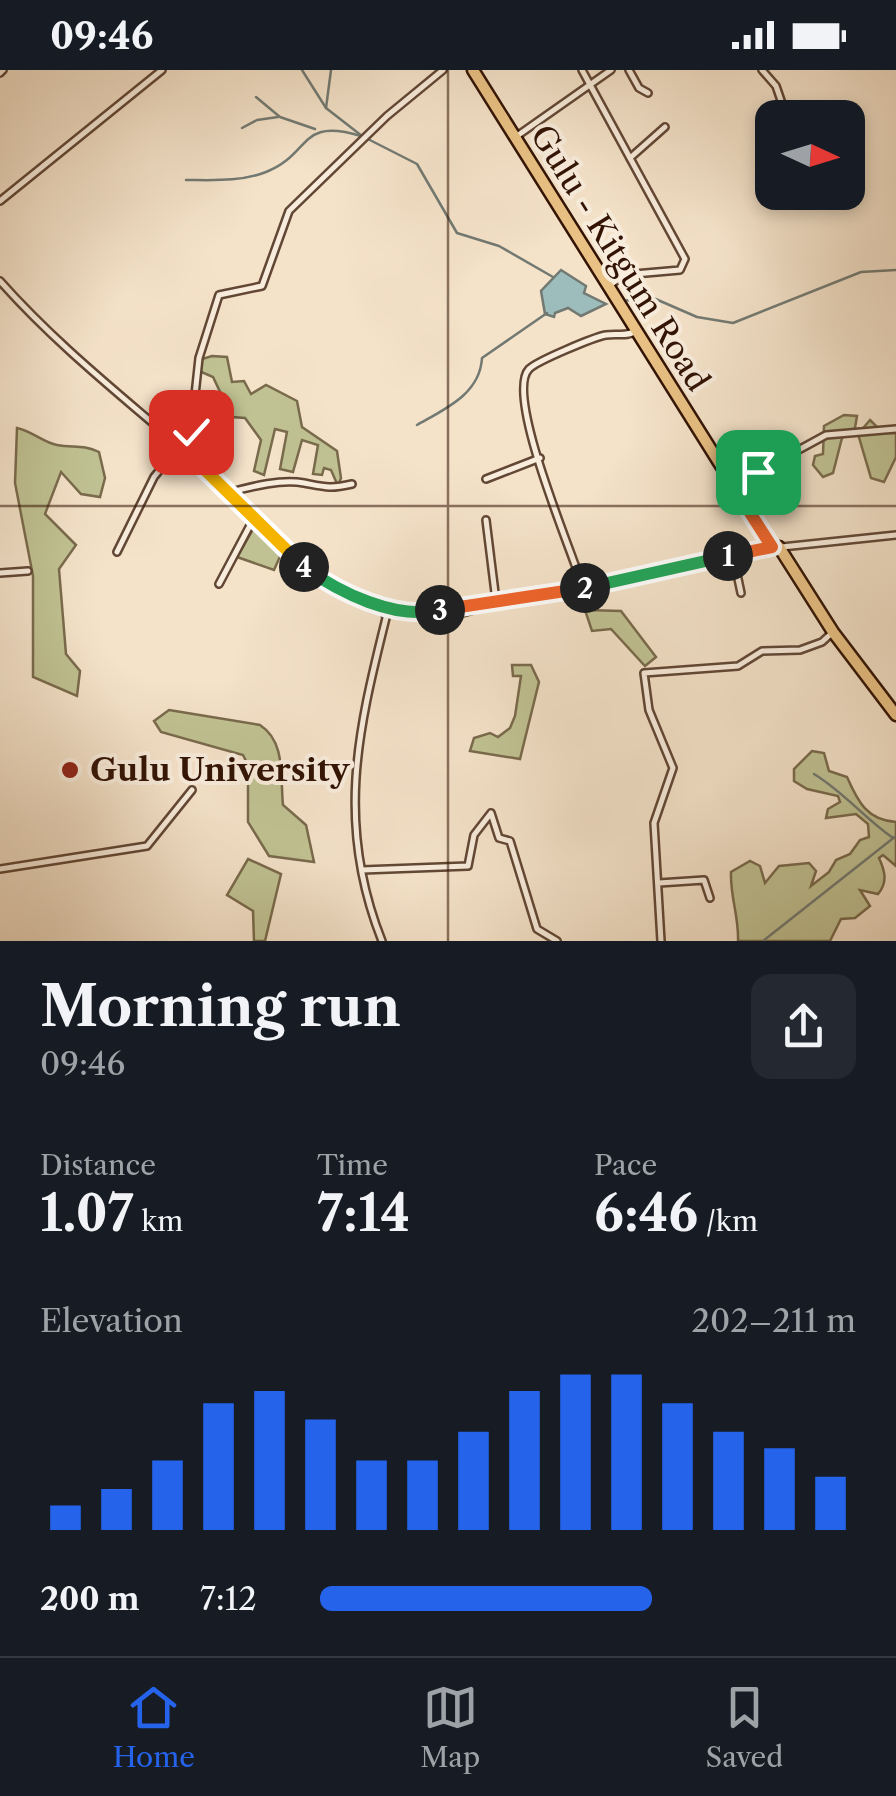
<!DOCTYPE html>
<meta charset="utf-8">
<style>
body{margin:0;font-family:"Libre Caslon Text",serif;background:#242831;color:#f1f3f6;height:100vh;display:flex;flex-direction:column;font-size:38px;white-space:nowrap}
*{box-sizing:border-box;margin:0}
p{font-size:32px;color:#9ea1a6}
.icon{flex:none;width:55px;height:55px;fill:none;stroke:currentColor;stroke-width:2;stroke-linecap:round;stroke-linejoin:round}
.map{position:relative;height:871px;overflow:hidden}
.drawer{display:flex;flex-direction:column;background:#171b24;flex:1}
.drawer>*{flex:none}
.needle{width:65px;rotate:94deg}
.buttons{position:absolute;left:755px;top:30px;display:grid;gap:20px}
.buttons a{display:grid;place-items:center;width:110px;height:110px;border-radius:20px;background:#171b24;box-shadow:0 5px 15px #0003;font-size:50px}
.pin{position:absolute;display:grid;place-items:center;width:85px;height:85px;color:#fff;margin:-42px;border-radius:20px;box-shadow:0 5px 15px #0006}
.km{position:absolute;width:50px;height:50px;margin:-25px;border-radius:50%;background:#222;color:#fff;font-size:28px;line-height:50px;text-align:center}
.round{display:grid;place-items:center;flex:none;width:105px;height:105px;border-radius:20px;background:#242831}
.overview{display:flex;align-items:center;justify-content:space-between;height:170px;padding:0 40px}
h1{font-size:55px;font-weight:700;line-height:75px}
.figures{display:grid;grid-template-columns:repeat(3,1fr);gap:15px;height:170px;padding:10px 40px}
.figures div{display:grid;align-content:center}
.figures b{font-size:50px;font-weight:700}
.figures small{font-size:28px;font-weight:400}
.figures p{font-size:28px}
.chart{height:280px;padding:20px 40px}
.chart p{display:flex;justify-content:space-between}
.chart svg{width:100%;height:180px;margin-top:10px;stroke:#2563eb;stroke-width:6}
ul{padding:0 40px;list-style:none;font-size:32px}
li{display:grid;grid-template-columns:160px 120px 1fr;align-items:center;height:75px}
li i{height:25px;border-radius:12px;background:#2563eb}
.status{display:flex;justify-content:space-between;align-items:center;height:70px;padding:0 50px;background:#171b24;direction:ltr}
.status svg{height:28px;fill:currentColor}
.tabs{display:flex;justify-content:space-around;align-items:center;height:140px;border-top:2px solid #363941;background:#171b24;font-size:28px;color:#9ea1a6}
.tabs a{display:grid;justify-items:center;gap:5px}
.tabs .active{color:#2563eb}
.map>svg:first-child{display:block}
</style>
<div class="status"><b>09:46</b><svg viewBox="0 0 49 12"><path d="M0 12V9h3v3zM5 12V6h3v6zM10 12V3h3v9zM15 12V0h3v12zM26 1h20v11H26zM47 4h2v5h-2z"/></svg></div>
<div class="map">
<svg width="896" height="871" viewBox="0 0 896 871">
<rect width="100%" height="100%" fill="#f4e2c9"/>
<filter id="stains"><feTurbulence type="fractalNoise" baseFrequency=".002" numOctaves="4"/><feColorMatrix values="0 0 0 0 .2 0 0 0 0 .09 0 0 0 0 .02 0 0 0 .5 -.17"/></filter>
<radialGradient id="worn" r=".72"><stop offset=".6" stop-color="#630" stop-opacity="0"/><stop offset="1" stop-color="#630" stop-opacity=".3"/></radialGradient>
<g fill="#c0c293" stroke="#796a4c" stroke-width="2.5">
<polygon points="212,286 227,287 232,312 244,311 251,324 266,315 297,331 302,357 337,381 341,408 338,416 331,400 324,398 322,405 313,404 318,375 302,370 293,402 280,399 287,362 275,359 264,405 254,401 261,370 245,348 232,347 213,307 199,301 199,290"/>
<polygon points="844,345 857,346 855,358 842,368 833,403 823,407 813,395 815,386 823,384 824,356"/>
<polygon points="870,350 883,363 896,363 896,387 884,412 871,408 858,364"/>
<path d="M17 358C32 361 44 373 57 375 74 378 83 374 99 382L105 408 100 427 81 424 61 402 45 444 76 475 59 499 66 584 80 601 77 626 33 607V506L15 413Z"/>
<polygon points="256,454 282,482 274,500 237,487"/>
<polygon points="585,540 621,541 656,587 645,596 611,559 592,561"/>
<polygon points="512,595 531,595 539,612 520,689 470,681 474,668 490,663 498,667 510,658 515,646 521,606 513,606"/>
<path d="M169 640 260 655C286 672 280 706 283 735L306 755 314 792 269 786 248 752V695L243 685 161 662 154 651Z"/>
<path d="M812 681 824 683 829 701 847 707C858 732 867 750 896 752V796L883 785 879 788C885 801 888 812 878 824L860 820 870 836 855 848 841 849 830 871H738C739 846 730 827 731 802L750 791 760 796 765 813 779 796 809 793 816 801 811 816 829 802 836 790 850 784 860 770 869 767 868 754 856 744 826 748 828 739 840 732 838 726 807 719 794 711V699Z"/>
<polygon points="248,789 281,804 265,871 254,871 253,841 227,825"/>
</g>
<polygon fill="#9cbdbb" stroke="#727972" stroke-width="2.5" points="561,200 586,216 584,223 606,234 581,246 568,238 555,243 554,247 545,244 541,221"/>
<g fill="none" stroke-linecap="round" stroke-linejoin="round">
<g stroke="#727972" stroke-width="2.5">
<polyline points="302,0 326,38 362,66 417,94 457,163 499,176 553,207"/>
<polyline points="256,27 280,47 315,59"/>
<polyline points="326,38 331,0"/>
<polyline points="242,58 257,50 278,47"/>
<path d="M186 110C212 110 241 112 266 102 312 84 298 47 361 66"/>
<polyline points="623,231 651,227 697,247 733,253 861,202 896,200"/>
<path d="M417 355C445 339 480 324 482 288L547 243"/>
<path d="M814 704C845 723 864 748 893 768"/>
<polyline points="763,871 896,766"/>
</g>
<defs>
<g id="minor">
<polyline points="582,0 685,189 680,200 623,205 609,216"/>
<polyline points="629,0 639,18 648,23"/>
<polyline points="762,0 776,16 787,48"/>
<polyline points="0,3 3,0"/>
<polyline points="517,66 611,0"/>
<polyline points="630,88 665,57"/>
<polyline points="0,131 162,0"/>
<path d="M0 211C70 290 154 350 231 422 264 453 290 493 331 515 366 535 450 559 484 534"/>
<polyline points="486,409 540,388"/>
<polyline points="736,414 826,365 896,359"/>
<path d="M231 422C254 416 281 409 304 413 325 417 330 419 352 414"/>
<polyline points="486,450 496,531"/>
<polyline points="782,477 896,465"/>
<polyline points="117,482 154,407 191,362 199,288 219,225 262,216 289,141 387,46 443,0"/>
<polyline points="733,485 741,523"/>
<polyline points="0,503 28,501"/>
<polyline points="219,514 255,446"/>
<path d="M583 518C573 483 504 325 529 299 537 291 594 267 606 265 618 263 626 267 636 261"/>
<polyline points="431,542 573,521 772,477"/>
<polyline points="0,799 147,776 192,720"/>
<polyline points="362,800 468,796 474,765 491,743 499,768 510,771 537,859 557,871"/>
<polyline points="659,813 704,810 710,828"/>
<path d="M382 871C336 755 357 664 386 548L383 535"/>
<polyline points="661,871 654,753 673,698 649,640 644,603 738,596 762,581 800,580 822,572 833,562"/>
</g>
<polyline id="primary" points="473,0 772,477 779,477 833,562 896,645"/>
</defs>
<use href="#minor" stroke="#624735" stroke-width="10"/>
<use href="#primary" stroke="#321304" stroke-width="15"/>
<use href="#minor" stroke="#f8ecdc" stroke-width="5"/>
<use href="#primary" stroke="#eac184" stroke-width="10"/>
</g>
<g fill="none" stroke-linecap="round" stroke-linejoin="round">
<defs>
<polyline id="split-1" points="728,486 772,477 733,416 758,402"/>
<polyline id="split-2" points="585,518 728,486"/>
<polyline id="split-3" points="440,540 585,518"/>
<path id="split-4" d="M304 497C340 523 395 550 440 540"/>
<polyline id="split-5" points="200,395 304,497"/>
<polyline id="split-6" points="191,362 178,376 200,395"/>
</defs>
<use href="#split-1" stroke="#fff" stroke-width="20"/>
<use href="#split-2" stroke="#fff" stroke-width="20"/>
<use href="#split-3" stroke="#fff" stroke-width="20"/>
<use href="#split-4" stroke="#fff" stroke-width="20"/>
<use href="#split-5" stroke="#fff" stroke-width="20"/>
<use href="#split-6" stroke="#fff" stroke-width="20"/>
<use href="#split-1" stroke="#f0652b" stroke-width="12"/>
<use href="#split-2" stroke="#22a559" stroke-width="12"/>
<use href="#split-3" stroke="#f0652b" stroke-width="12"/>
<use href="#split-4" stroke="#22a559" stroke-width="12"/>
<use href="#split-5" stroke="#f5b400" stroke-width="12"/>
<use href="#split-6" stroke="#f5b400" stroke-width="12"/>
</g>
<path fill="none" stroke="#321304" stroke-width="2.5" stroke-opacity="0.55" d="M448 0V871M0 436H896"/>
<circle fill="#8f2418" stroke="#f8ecdc" stroke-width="4" cx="70" cy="700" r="10"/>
<g text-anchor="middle" stroke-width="8" stroke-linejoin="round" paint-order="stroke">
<g font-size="32" fill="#321304" stroke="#f8ecdc">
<text transform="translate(620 188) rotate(58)" y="11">Gulu - Kitgum Road</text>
</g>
<g font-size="32" font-weight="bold" fill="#321304" stroke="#f8ecdc" text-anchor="start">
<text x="90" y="711">Gulu University</text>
</g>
</g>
<rect width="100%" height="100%" filter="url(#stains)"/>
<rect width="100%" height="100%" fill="url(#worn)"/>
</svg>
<div class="buttons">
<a><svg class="needle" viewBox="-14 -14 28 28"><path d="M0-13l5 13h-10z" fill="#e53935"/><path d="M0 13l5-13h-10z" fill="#9ea1a6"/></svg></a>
</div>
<div class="pin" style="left:758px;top:402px;background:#1e9e55"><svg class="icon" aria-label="arrive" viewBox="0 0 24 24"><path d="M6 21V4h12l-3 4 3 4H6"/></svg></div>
<div class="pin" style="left:191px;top:362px;background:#d93025"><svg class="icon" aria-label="check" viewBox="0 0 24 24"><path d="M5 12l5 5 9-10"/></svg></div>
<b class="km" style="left:728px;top:486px">1</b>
<b class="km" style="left:585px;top:518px">2</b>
<b class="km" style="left:440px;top:540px">3</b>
<b class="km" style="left:304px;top:497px">4</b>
</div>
<section class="drawer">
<div class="overview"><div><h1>Morning run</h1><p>09:46</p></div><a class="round"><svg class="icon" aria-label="share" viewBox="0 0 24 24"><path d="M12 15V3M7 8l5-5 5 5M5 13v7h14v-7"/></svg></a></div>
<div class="figures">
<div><p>Distance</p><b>1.07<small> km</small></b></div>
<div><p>Time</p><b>7:14</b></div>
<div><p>Pace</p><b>6:46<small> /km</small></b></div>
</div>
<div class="chart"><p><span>Elevation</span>202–211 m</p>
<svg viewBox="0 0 160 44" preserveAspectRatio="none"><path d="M5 44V38M15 44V34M25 44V27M35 44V13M45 44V10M55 44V17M65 44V27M75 44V27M85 44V20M95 44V10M105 44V6M115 44V6M125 44V13M135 44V20M145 44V24M155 44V31"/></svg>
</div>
<ul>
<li><b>200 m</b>7:12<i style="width:62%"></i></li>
</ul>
</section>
<nav class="tabs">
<a class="active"><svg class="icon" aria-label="home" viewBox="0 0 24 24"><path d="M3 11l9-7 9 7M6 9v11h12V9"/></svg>Home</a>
<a><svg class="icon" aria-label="map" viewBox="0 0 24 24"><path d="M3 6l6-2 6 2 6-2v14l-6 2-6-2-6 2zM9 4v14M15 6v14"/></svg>Map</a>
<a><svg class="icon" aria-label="saved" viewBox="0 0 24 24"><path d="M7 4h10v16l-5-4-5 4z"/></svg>Saved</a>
</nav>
